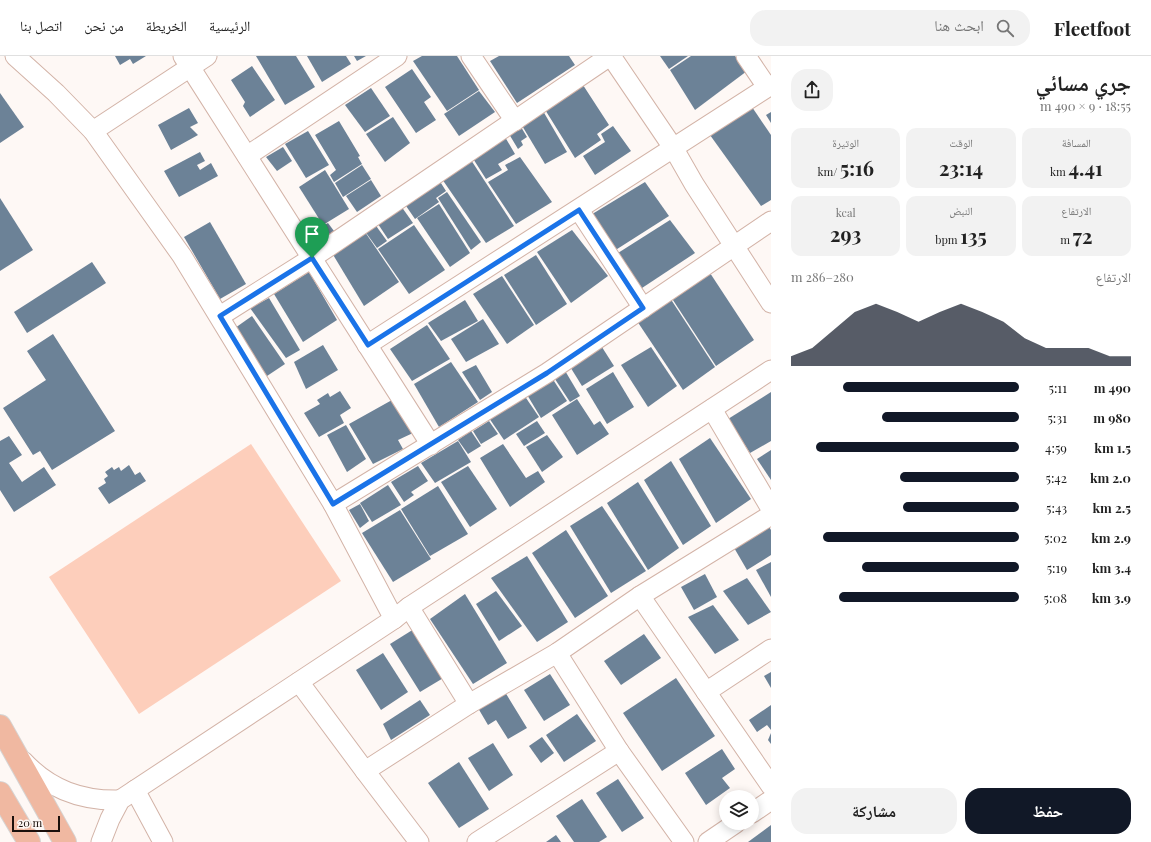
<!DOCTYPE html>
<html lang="ar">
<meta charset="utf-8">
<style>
body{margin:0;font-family:"Playfair Display","Noto Naskh Arabic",serif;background:#f2f2f2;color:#222;direction:rtl;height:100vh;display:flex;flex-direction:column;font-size:15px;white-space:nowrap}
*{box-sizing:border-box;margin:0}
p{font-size:13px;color:#767676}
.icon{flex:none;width:22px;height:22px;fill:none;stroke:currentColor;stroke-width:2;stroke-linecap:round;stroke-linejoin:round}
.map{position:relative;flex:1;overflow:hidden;direction:ltr}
.panel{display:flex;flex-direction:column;background:#fff;width:380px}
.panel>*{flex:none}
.fabs{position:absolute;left:719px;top:734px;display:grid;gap:8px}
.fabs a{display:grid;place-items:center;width:40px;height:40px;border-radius:50%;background:#fff;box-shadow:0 2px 10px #0003;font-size:20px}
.scale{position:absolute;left:12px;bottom:10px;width:48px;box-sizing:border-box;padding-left:4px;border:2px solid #1b100c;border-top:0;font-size:11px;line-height:14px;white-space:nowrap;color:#1b100c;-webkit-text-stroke:3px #fef8f5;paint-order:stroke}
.pin{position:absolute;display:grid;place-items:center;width:34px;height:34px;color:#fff;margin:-41px -17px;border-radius:50% 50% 50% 0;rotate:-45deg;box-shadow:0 0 4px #0007}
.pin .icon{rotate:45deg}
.round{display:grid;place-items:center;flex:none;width:42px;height:42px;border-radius:16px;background:#f2f2f2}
.headline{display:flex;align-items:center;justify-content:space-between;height:68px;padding:0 20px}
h1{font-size:22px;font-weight:700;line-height:30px}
.stats{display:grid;grid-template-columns:repeat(3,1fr);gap:6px;height:68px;padding:4px 20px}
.stats div{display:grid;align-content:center;border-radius:10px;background:#f2f2f2;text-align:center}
.stats b{font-size:20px;font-weight:700}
.stats small{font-size:11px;font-weight:400}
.stats p{font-size:11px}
.chart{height:112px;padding:8px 20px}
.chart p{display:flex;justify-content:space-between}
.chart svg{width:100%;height:72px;margin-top:4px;fill:#111827;opacity:.7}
.button{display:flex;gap:8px;margin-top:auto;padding:8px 20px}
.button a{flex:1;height:46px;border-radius:16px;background:#111827;color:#fff;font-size:16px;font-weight:700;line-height:46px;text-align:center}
.button a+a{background:#f2f2f2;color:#222}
ul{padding:0 20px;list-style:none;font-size:13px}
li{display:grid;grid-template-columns:64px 48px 1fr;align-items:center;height:30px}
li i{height:10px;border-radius:5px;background:#111827}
header{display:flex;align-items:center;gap:24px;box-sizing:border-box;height:56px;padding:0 20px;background:#fff;border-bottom:1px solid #e0e0e0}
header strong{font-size:19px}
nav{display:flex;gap:22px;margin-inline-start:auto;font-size:14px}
.search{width:280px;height:36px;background:#f2f2f2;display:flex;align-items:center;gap:10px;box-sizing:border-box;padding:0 14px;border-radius:16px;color:#767676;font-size:15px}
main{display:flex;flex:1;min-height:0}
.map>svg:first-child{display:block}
</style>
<header>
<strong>Fleetfoot</strong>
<div class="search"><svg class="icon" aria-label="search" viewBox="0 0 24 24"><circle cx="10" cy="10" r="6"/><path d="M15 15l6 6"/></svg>ابحث هنا</div>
<nav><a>الرئيسية</a><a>الخريطة</a><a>من نحن</a><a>اتصل بنا</a></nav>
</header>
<main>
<section class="panel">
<div class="headline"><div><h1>جري مسائي</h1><p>18:55 · 9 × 490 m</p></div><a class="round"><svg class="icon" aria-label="share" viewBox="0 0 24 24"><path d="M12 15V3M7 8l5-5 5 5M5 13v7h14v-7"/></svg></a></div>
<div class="stats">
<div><p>المسافة</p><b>4.41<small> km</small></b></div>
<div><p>الوقت</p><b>23:14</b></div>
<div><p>الوتيرة</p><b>5:16<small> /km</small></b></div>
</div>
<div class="stats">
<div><p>الارتفاع</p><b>72<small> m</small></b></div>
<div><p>النبض</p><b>135<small> bpm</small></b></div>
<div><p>kcal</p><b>293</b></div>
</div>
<div class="chart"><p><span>الارتفاع</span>280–286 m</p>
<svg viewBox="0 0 160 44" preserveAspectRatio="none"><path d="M0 44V38L10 33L20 22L30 11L40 6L50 11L60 17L70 11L80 6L90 11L100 17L110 27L120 33L130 33L140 33L150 38L160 38V44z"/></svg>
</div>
<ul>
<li><b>490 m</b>5:11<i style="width:77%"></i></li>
<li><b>980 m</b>5:31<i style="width:60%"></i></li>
<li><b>1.5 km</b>4:59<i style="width:89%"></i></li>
<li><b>2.0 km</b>5:42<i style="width:52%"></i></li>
<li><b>2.5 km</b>5:43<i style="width:51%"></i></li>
<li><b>2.9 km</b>5:02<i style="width:86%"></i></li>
<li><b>3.4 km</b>5:19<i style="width:69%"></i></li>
<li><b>3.9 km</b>5:08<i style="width:79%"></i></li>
</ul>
<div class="button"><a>حفظ</a><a>مشاركة</a></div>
</section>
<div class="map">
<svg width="771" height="786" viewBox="0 0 771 786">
<rect width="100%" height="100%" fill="#fef8f5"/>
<polygon fill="#fdcebb" points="251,388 341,525 139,658 49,521"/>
<g fill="#6c8297">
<polygon points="115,0 146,0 133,8 130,3 120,9"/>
<polygon points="256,0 296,0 315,31 285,49"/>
<polygon points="307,0 346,0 351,8 322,26"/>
<polygon points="354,0 366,0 357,5"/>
<polygon points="422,0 457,0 479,34 447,55 413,5"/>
<polygon points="499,0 569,0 575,9 517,47 490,5"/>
<polygon points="660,0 688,0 669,13"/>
<polygon points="691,0 735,0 747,15 695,54 670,14"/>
<polygon points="252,10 275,44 250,61 243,50 245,46 231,24"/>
<polygon points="412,13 431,41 424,46 436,64 416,77 385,31"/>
<polygon points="583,29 609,69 597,78 601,84 575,102 544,52"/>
<polygon points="371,32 390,60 365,76 345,49"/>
<polygon points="479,35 495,56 459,80 444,58"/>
<polygon points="0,37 24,71 0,87"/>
<polygon points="752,51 771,79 771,144 761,150 710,79"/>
<polygon points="189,52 198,67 190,71 198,79 171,94 158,69"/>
<polygon points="543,55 567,96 545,108 521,68"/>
<polygon points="771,56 771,67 766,59"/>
<polygon points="393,61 410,87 385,106 366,78"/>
<polygon points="339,65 360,100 358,101 362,108 334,126 330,119 336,114 315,79"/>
<polygon points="613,70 631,95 595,119 583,100 605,86 601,78"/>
<polygon points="521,71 527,81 521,85 523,89 518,93 509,78"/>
<polygon points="308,75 329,109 306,122 285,88"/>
<polygon points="505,81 515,98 498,108 502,114 486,123 472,101"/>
<polygon points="283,91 292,105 277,115 266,101"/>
<polygon points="200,96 205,105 197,109 200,114 211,107 218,120 179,141 164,115"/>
<polygon points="520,101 552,146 516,168 488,126 508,114 505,109"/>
<polygon points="471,104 514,170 486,187 442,123"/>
<polygon points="362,109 371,123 343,141 335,127"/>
<polygon points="325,114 349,153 323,169 299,131"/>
<polygon points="371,124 381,140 357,156 346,140"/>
<polygon points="439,124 446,135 436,142 439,146 415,163 404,147"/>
<polygon points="645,126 669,160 614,195 589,160"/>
<polygon points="447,136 481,186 471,194 438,142"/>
<polygon points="0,142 33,194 0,215"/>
<polygon points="439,148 470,197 450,211 417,162"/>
<polygon points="401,150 413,167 388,183 376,165"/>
<polygon points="670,164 695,197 642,232 618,197"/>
<polygon points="210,166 246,228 220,243 184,181"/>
<polygon points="328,167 334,175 321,184 316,174"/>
<polygon points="374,167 387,185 377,192 364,174"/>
<polygon points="414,169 445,214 409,238 378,193"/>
<polygon points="572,174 608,220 571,247 537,196"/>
<polygon points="365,176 399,226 364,250 332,197"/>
<polygon points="536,199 567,248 536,269 504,219"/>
<polygon points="92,206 106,227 27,277 14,256"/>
<polygon points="309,216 337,264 303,286 274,238"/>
<polygon points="710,217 754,284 716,310 671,241"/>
<polygon points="502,220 534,269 507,288 473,238"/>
<polygon points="269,242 300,294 286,302 250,252"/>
<polygon points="670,242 715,311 683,334 637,265"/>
<polygon points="465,244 478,265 441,285 428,267"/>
<polygon points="252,260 285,308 267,320 235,272"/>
<polygon points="483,263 499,288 466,306 451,283"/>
<polygon points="427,269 450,303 412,325 390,293"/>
<polygon points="53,278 115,375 52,414 40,395 33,399 3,352 46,324 27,295"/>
<polygon points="600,288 614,310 582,330 569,309"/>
<polygon points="323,289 338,314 306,333 294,306"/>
<polygon points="651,291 677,330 648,351 621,309"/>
<polygon points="451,306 478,346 439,371 414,328"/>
<polygon points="476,309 492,336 480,344 462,316"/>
<polygon points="564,313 580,340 570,346 553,320"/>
<polygon points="613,316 634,351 607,368 586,333"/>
<polygon points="552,322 567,345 541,362 526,337"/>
<polygon points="340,335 351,352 340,359 344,367 319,381 304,357 320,348 317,344 328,337 330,341"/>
<polygon points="771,336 771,385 750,397 728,363"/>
<polygon points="524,339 539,361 504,384 489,362"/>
<polygon points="577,343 594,369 600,365 609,378 577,399 552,359"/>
<polygon points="392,344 413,377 398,384 403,393 373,408 349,368"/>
<polygon points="489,365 498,378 481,388 473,375"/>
<polygon points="537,365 545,377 524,390 516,378"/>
<polygon points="346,369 366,403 347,416 327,379"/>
<polygon points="471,375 481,390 468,398 458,384"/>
<polygon points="547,379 563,401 542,416 526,391"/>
<polygon points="9,380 22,399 9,407 22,426 44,411 56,429 14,456 0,434 0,385"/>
<polygon points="710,382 751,443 716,467 679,403"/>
<polygon points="458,385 471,406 435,427 421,407"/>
<polygon points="503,388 526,422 538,415 545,426 510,451 480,402"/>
<polygon points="771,394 771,424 757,403"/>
<polygon points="671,405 711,470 683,489 644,424"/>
<polygon points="129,409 135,419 140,416 146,425 109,448 98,432 106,427 104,423 108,420 105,416 112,411 114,414 119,411 121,415"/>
<polygon points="418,410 428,425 411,436 414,439 404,446 391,426"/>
<polygon points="468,410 497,453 470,471 441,426"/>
<polygon points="638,426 679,492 648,514 607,447"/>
<polygon points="388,429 401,449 372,466 360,447"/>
<polygon points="438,430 468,478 430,500 401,453"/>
<polygon points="360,448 369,465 360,472 349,454"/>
<polygon points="602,450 646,515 611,537 570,470"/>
<polygon points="400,454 431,503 393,526 362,477"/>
<polygon points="768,469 771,474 771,499 747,514 733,490"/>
<polygon points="566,474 608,540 575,562 532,497"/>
<polygon points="527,500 568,566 537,586 491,522"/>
<polygon points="771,506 771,541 756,514"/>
<polygon points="705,518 717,541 694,554 681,531"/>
<polygon points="747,522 771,556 748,569 723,535"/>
<polygon points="496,535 522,570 499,585 476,548"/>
<polygon points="465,538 507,607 473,628 430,563"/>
<polygon points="713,549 739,584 715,598 688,561"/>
<polygon points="414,573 445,621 420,636 390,588"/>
<polygon points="644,578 661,602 621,629 604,605"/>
<polygon points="383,597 408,636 381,654 356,614"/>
<polygon points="771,616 771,632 764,620"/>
<polygon points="550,618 570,649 544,665 524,634"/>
<polygon points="676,622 715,680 662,715 623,657"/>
<polygon points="505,636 527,672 508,683 496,664 488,669 478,652"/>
<polygon points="420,644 430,659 391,684 383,668"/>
<polygon points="771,649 771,674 767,669 757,676 749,664"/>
<polygon points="577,658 596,685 564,706 546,679"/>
<polygon points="771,677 771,688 768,684"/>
<polygon points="542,681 554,697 541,707 529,690"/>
<polygon points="493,687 513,719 489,735 468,702"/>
<polygon points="722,693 735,713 722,722 730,732 706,749 685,717"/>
<polygon points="459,706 489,753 459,772 428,727"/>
<polygon points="618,723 644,762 622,776 596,737"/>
<polygon points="582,743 607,781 599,786 574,786 556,760"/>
<polygon points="771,769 771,786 748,786"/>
<polygon points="556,779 561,786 546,786"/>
</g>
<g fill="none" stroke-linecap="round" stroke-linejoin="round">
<defs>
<g id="minor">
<polyline points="15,0 56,37 93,75 182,200 333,448 394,563"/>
<polyline points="183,0 431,389"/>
<polyline points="471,0 515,65"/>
<polyline points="611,0 674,93 694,128 771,247"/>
<polyline points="746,0 767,31"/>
<polyline points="93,75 207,0"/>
<polyline points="247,100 397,0"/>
<polyline points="579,154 643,252"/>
<polyline points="220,260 312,202 610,0"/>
<polyline points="367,289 771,29"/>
<polyline points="712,353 771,453"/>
<polyline points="333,448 547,317 771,165"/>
<polyline points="640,540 771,730"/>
<polyline points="409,551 469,648"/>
<polyline points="557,597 619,695 684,786"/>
<polyline points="299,626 365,715 419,786"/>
<polyline points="706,636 771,593"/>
<path d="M23 705C50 734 82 745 120 744"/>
<polyline points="365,715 469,648 557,597 640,540 771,459"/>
<polyline points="135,734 163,786"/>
<polyline points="752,757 771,744"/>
<polyline points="101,786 110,763 120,744 394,563 409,551 771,314"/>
<polyline points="477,786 619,695"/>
<polyline points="708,786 736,767"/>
</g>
<g id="major">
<polyline points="0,670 65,786"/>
<polyline points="0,737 29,786"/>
</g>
</defs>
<use href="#minor" stroke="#d3b3a7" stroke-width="21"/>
<use href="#major" stroke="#d6d4d3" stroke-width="24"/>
<use href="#minor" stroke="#fff" stroke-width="19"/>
<use href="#major" stroke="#f0b8a1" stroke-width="22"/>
</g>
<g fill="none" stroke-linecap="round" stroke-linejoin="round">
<defs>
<polygon id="route" points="579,154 643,252 547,317 333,448 220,260 312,202 368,289"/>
</defs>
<use href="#route" stroke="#fff" stroke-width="8"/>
<use href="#route" stroke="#1a73e8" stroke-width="5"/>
</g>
</svg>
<div class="fabs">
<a><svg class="icon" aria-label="layers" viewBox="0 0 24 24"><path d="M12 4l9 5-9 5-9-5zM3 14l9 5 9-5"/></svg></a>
</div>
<div class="scale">20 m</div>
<div class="pin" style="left:312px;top:202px;background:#1e9e55"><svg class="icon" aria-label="arrive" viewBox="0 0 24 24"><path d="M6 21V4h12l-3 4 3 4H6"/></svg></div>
</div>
</main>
